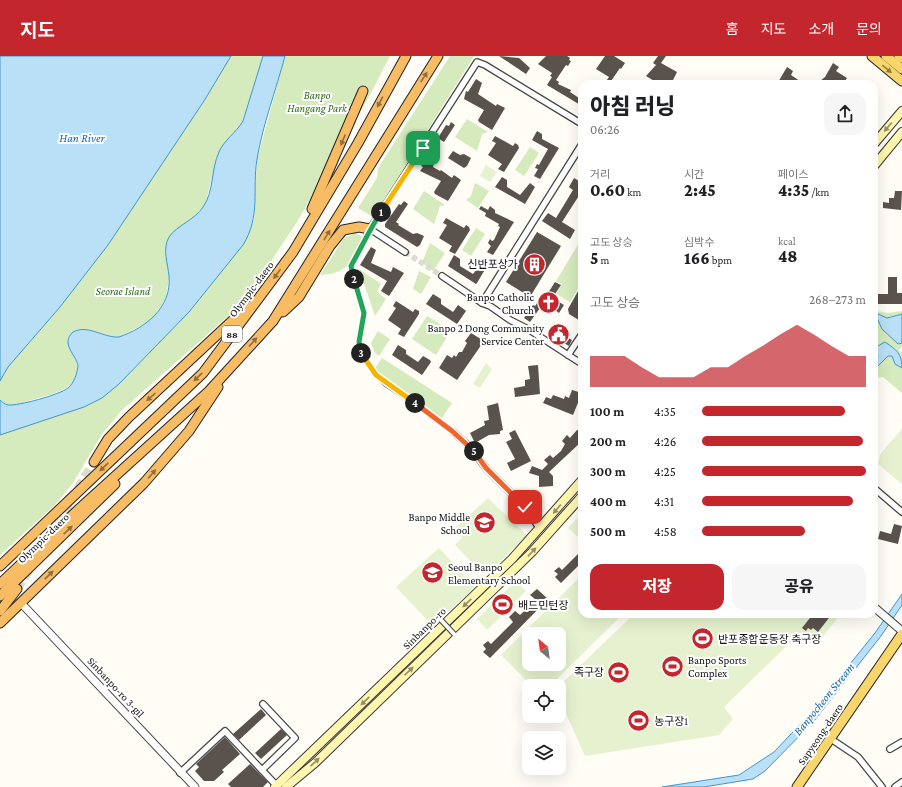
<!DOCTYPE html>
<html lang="ko">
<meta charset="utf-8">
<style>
body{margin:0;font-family:"Crimson Pro","Noto Sans KR",serif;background:#f6f6f6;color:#202124;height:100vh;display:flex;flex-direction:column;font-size:15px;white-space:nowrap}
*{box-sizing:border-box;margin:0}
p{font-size:13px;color:#757577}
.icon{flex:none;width:22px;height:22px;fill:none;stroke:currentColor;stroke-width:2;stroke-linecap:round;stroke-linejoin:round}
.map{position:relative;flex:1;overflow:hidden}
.details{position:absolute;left:578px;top:24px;width:300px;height:538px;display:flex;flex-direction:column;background:#fff;border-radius:12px;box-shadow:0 4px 16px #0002}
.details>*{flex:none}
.needle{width:26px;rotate:331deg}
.fabs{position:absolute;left:522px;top:571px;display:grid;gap:8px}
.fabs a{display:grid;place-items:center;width:44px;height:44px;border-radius:8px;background:#fff;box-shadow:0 4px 16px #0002;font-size:20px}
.pin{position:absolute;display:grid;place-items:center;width:34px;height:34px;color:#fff;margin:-17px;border-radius:8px;box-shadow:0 2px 6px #0006}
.km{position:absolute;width:20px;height:20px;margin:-10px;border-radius:50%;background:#222;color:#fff;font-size:11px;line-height:20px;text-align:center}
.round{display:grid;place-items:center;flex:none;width:42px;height:42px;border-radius:12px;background:#f6f6f6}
.headline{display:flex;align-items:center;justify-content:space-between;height:68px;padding:0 12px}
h1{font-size:22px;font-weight:800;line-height:30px}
.stats{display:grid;grid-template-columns:repeat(3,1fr);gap:6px;height:68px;padding:4px 12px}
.stats div{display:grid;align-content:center}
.stats b{font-size:17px;font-weight:800}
.stats small{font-size:11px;font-weight:400}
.stats p{font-size:11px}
.chart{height:112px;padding:8px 12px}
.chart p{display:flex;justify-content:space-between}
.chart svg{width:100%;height:72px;margin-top:4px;fill:#c4262e;opacity:.7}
.action{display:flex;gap:8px;margin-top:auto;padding:8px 12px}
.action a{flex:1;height:46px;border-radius:12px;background:#c4262e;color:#fff;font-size:16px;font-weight:800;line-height:46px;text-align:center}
.action a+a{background:#f6f6f6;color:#202124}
ul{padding:0 12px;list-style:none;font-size:13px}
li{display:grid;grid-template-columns:64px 48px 1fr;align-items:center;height:30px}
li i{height:10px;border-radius:5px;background:#c4262e}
header{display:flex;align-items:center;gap:24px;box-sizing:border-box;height:56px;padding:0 20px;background:#c4262e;color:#fff}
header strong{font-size:19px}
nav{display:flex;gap:22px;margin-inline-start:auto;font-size:14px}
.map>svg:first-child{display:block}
</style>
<header>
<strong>지도</strong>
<nav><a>홈</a><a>지도</a><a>소개</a><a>문의</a></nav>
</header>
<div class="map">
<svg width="902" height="731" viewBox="0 0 902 731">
<rect width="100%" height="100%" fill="#fffdf5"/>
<g fill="#d5ebbd">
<path d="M231 0H263L243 65 234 79 223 89 212 121 206 146 195 160 170 180 167 187 166 195 169 222 166 241 162 249 150 265 119 281 109 280 91 275 76 274 71 295C91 328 61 336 35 343 27 345 17 350 8 349 4 348 3 346 0 344V325L8 311 60 251 108 189 204 45Z"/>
<polygon points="285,0 390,0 370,39 297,166 244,246 122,354 102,378 73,427 54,450 0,499 0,379 84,351 102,342 119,328 189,256 243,189 254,164 257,104"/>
<polygon points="450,0 474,0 373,161 358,152 377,122 378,112"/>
<polygon points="467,63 488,76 482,78 477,95 455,81"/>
<polygon points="530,91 539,97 524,120 515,114"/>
<polygon points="475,127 489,135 478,152 466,144 471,140"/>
<polygon points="424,135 445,149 440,150 434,168 413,153"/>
<polygon points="476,172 485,178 471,200 462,194"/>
<path d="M356 177 364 182C349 206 351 217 320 219L344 182Z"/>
<polygon points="582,182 582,230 580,229 570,246 556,238 562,228 556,225"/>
<polygon points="430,187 445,197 433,215 422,207"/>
<polygon points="359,213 381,228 377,236 386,243 375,260"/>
<polygon points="419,215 431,221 421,238 413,233"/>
<polygon points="877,255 888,257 902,255 902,290 899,294 902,297 902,337 883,321 874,322 874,266"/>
<polygon points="427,260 442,269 446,283 436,299 412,283"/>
<polygon points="378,275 390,283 379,300 375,297 371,287"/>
<polygon points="382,302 452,347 442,362 385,325 375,312"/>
</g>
<g fill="#e6f2cf" fill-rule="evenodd">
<polygon points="486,109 497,116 490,126 480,120"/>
<polygon points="486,307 492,313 480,332 473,328"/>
<polygon points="902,373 902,428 878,408 881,397"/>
<polygon points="488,442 527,479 492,514 487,510 476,511 455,489 462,482 454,473"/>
<polygon points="582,457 582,479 579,482 568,472"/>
<polygon points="439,492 475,531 433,570 396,531"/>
<path d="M582 519V558H623L551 629 548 626 544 630H532L501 599ZM529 578H559V608H529Z"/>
<polygon points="516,525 526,535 487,574 477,563"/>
<polygon points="634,558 841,558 815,590 798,579 724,651 733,663 719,679 585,700 563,651 559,647 559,630"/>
</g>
<g fill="#b9e0f7" stroke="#3f96cf">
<polygon points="0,0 231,0 204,45 108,189 60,251 8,311 0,325"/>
<path d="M263 0H285C276 34 263 68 257 103 252 134 261 160 243 189L189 256 119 328 102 342 84 351 0 379V344C2 346 4 348 8 349 18 350 59 339 68 332 74 327 77 318 78 310 76 298 60 288 73 276 88 268 103 282 119 281 145 272 172 252 169 220 168 208 162 193 169 181 177 169 195 164 203 151 214 136 211 113 219 96 224 84 236 77 243 65Z"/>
<polygon points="878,258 887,262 902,258 902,287 898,288 882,273 877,262"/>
<path d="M885 286C897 294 902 298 902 312L895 308 892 300H888L874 314V305L878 300 876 296 874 297V292Z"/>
<polygon points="902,538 902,549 881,580 814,665 765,715 753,723 704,731 662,731 739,719 774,696 808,660 875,577"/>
</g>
<g fill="#5a524d">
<polygon points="499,0 519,2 530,12 526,18"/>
<polygon points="546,0 567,0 570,2 569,4 571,5 568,10 566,9 556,24 559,26 558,28 571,34 570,36 582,44 582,50 547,29 552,21 550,20 552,17 538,8"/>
<polygon points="605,0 614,0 625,7 621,13 620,12 609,28 604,28 609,21 596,13"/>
<polygon points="658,0 666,0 661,7 677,16 671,28 659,28 646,20 656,9 653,7"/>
<polygon points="833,7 839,11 836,15 847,22 843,28 822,28 819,26 825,21"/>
<polygon points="787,11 793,15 791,19 804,28 777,28"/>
<polygon points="476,23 482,27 478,38 496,50 497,48 505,52 492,74 479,66 478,64 484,54 464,43 466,35 468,36"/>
<polygon points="451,66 455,69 444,86 438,82 446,69 449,70"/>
<polygon points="537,75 542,78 542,83 559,92 540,123 534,120 538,113 535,112 537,108 539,109 548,93 532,84"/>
<polygon points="495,80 513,90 515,87 518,89 519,92 504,116 498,113 502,108 488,99 496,87 492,85"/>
<polygon points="453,95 460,99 464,98 471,102 467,110 464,112 448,102"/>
<polygon points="427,103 434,107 433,111 440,115 441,114 452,122 454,119 461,124 448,145 435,138 434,136 441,125 420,115 423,111 421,110"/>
<polygon points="582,120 582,135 562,166 575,174 570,183 542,165 548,157 556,162 573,134 569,131 574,122 579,125"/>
<polygon points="502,121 507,124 507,131 520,139 530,127 535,131 525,148 495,131"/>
<polygon points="895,135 902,135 901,154 883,152 883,146 889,147 889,142 894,142"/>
<polygon points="404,145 408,148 396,166 399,168 398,169 413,178 417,177 424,180 420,189 417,191 385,171 385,168 399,148 401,149"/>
<polygon points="481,150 488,154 490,150 495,154 495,157 514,166 493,199 487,196 491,190 488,187 490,183 492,185 494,184 500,171 498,170 499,168 485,160 486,157 479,153"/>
<polygon points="446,162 464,172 466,169 469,171 470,174 455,198 449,195 452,190 439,182 447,169 443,167"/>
<polygon points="537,176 561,190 530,241 506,226"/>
<polygon points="371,191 376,194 371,207 391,216 393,211 404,217 389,240 381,235 387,225 360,209"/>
<polygon points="454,199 460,203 460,210 473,218 482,206 487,210 477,227 476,228 448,210"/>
<polygon points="888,221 897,221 897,237 902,237 902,248 878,248 878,238 888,238"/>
<polygon points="555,226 561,229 555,238 559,246 564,249 559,257 555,254 542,256 540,252 530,266 524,262 533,249 535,250 544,237 548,237"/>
<polygon points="582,228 582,266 569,258 568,253"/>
<polygon points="433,238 441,243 441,248 453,256 458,249 465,254 466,255 457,268 426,248"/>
<polygon points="396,245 413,256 415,253 419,255 419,258 404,281 398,278 401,273 388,264 396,252 393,250"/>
<polygon points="555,271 566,278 565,280 572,284 569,290 551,279"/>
<polygon points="471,277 484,285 457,324 439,312 447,299 452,302 454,299 456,301 459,296 462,296 467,287 465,285"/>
<polygon points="398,289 406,294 406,298 418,306 423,300 430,304 431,306 422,319 392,299"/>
<polygon points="538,309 540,338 515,341 514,332 525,330 525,324 530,323 528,310"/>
<polygon points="572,334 582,337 573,359 543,347 546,341 551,343 553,339 564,343 565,340 569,342"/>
<polygon points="498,347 503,374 500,375 500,378 489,379 475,387 470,377 485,369 484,365 489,364 487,350"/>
<polygon points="515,374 531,405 511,415 507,407 515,403 506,386 512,383 509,377"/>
<polygon points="577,374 582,374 582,385 549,416 553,420 553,430 539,431 539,420 529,417 532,410 542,414 548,408 544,404 550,399 553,402 561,395 565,388 562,385 567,379 570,382"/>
<polygon points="894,468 902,470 898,488 878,483 880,475 891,478"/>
<polygon points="582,494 582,506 561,527 555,521 558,518 554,515 559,511 562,514"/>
<polygon points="537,533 548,543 490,602 483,596 486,593 483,589 488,585 491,588 513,566 509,561 515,555 520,559 536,544 530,539"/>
<polygon points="813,558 832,558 818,576 813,572 811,574 808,572 806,575 802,572"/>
<polygon points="261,653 266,659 239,684 233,678"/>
<polygon points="281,673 287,679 261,703 255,697"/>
<polygon points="225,681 240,698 222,714 224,716 214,725 204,725 195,715 199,711 196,708"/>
<polygon points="250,708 268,726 263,731 231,731 228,728"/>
</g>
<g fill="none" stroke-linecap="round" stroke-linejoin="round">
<polyline stroke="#dbdad3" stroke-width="5.5" stroke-dasharray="5.5 3" stroke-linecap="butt" points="405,196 442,220"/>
<g stroke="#dbdad3" stroke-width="9" stroke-dasharray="9 4.5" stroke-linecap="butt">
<polyline points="50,479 94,406"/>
<polyline points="17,533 29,514"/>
</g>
<defs>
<polyline id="pedestrian" points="369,174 351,210 364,257 359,286 360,296 376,319 386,328 413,346 452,375"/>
<g id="minor">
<polyline points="582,88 482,247 490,250 510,264 528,273 582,308"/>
<polyline points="405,196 370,173 477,6 485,9 582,68"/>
<polyline points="442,220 482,247"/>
<polyline points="568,299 582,278"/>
<polyline points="452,375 471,392 486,412 525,451 540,473"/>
<polyline points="874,432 902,456"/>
<polyline points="831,683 858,701 882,731"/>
<polyline points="890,693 902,686"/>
<polyline points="262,714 295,682 263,648"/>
<polyline points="180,717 225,675 276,729"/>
<polyline points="895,731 902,726"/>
</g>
<g id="tertiary">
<polyline points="21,547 195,731"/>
<polyline points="874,551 902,575"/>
</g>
<g id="secondary">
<polyline points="874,88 902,55"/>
<polyline points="874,110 902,76"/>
<polyline points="275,731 512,503 582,424"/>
<polyline points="286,731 315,707 532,496 582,440"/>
</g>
<g id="primary">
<polyline points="872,0 902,25"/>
<polyline points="886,0 902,13"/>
<polyline points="899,0 902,2"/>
<polyline points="797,731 902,578"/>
</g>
<g id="trunk">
<polyline points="312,153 363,35"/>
<polyline points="283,256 299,241 330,190 343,174 359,171 370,173"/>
<polyline points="94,406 108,383 129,361 248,250"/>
<polyline points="0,510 203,317 293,196 358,87 406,0"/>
<polyline points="0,528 80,452 209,335 273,265 438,0"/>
<polyline points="0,540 115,428"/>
<polyline points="0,555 17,533"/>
<polyline points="0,567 144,427 189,375 218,331"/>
</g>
</defs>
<use href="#pedestrian" stroke="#444" stroke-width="6"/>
<use href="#minor" stroke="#444" stroke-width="8"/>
<use href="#tertiary" stroke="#444" stroke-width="9"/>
<use href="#secondary" stroke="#333" stroke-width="10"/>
<use href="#primary" stroke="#222" stroke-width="11"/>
<use href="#trunk" stroke="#222" stroke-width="11"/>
<use href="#pedestrian" stroke="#fff" stroke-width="4"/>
<use href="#minor" stroke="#fff" stroke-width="5.5"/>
<use href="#tertiary" stroke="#fff" stroke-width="7"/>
<use href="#secondary" stroke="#fff6b0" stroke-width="8"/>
<use href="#primary" stroke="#f9d66b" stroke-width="9"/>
<use href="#trunk" stroke="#f7bc64" stroke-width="9"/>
<defs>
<polyline id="pedestrian-bridge" points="441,564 454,578"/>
</defs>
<use href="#pedestrian-bridge" stroke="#444" stroke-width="6" stroke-linecap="butt"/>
<use href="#pedestrian-bridge" stroke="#fff" stroke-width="4"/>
</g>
<defs><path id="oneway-solid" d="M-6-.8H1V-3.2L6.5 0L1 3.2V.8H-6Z"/></defs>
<use fill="#917d42" href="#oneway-solid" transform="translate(887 13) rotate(40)"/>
<g fill="#906f3f">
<use href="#oneway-solid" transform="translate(424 21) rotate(-57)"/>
<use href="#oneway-solid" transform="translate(380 46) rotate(118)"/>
<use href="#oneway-solid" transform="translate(343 84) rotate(113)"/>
<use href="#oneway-solid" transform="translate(327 179) rotate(-59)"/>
<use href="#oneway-solid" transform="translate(277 218) rotate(126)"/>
<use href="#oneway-solid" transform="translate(253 286) rotate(-48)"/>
<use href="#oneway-solid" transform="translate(198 321) rotate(136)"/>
<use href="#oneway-solid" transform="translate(151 341) rotate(138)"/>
<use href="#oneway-solid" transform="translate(104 411) rotate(136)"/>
<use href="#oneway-solid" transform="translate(152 418) rotate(-49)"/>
<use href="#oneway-solid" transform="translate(68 474) rotate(-43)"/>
<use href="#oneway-solid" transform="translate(49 519) rotate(-44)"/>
</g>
<g fill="#948f68">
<use href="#oneway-solid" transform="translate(888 71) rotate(130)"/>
<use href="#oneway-solid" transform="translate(557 453) rotate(130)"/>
<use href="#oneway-solid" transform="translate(532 496) rotate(-47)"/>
<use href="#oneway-solid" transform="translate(467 547) rotate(136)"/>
<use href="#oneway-solid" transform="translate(409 615) rotate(-43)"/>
<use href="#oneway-solid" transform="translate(365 645) rotate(136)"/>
<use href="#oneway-solid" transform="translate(315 706) rotate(-43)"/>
</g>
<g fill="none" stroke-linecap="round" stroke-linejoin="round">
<defs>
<polyline id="split-1" points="381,156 423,92"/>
<path id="split-2" d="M354 223 351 210C361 192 370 173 381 156"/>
<polyline id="split-3" points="354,223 364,257 359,286 361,297"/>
<polyline id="split-4" points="361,297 376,319 415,347"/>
<polyline id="split-5" points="415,347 452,375 474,395"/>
<polyline id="split-6" points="474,395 486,412 525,451"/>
</defs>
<use href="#split-1" stroke="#fff" stroke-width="8"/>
<use href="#split-2" stroke="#fff" stroke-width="8"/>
<use href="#split-3" stroke="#fff" stroke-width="8"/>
<use href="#split-4" stroke="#fff" stroke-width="8"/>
<use href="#split-5" stroke="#fff" stroke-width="8"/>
<use href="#split-6" stroke="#fff" stroke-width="8"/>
<use href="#split-1" stroke="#f5b400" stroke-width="5"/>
<use href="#split-2" stroke="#22a559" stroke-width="5"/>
<use href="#split-3" stroke="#22a559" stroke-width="5"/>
<use href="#split-4" stroke="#f5b400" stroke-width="5"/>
<use href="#split-5" stroke="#f0652b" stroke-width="5"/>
<use href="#split-6" stroke="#f0652b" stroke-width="5"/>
</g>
<defs>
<symbol id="building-disc" viewBox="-11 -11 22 22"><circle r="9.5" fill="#c4262e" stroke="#fff"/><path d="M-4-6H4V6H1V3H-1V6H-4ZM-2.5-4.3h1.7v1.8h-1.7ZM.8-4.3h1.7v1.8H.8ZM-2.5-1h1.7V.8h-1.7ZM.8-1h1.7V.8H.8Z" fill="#fff"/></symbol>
<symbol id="church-disc" viewBox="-11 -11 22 22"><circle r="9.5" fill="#c4262e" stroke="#fff"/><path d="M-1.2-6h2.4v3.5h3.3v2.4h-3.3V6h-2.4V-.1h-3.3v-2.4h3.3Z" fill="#fff"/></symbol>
<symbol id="civic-disc" viewBox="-11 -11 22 22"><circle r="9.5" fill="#c4262e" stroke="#fff"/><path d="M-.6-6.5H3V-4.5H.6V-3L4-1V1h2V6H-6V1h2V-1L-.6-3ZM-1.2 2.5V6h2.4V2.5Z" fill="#fff"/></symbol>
<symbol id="school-disc" viewBox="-11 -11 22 22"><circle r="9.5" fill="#c4262e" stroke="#fff"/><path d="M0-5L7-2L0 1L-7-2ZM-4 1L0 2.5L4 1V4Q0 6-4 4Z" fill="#fff"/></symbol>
<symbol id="stadium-disc" viewBox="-11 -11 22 22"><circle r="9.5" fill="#c4262e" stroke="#fff"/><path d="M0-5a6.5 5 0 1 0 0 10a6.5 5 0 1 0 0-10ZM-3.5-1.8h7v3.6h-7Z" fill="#fff"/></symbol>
</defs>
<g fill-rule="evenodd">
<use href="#building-disc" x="522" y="196" width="25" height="25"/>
<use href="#church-disc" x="536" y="234" width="25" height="25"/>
<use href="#civic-disc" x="546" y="266" width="25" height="25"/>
<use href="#school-disc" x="472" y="454" width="25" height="25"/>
<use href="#school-disc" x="420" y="504" width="25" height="25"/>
<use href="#stadium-disc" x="490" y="536" width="25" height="25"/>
<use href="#stadium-disc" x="690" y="570" width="25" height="25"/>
<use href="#stadium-disc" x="660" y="598" width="25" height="25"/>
<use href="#stadium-disc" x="606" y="604" width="25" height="25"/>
<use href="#stadium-disc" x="626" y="652" width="25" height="25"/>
</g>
<g text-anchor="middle" stroke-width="4" stroke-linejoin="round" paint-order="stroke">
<rect fill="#fff" stroke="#585858" stroke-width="1" x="222" y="270" width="20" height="16" rx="3"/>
<g font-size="10" font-weight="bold" fill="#111">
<text x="232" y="282">88</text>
</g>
<g font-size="11" font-style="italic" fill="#2f6b1f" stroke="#fff">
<text x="317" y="43">Banpo<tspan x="317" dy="13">Hangang Park</tspan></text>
<text x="123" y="239">Seorae Island</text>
</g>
<g font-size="11" fill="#111" stroke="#fff" text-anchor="end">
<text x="518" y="212">신반포상가</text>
<text x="534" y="245">Banpo Catholic<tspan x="534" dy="13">Church</tspan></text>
<text x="544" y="276">Banpo 2 Dong Community<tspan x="544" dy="13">Service Center</tspan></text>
<text x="470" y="465">Banpo Middle<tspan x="470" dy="13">School</tspan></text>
<text x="448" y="515" text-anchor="start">Seoul Banpo<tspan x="448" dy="13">Elementary School</tspan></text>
<text x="518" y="553" text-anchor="start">배드민턴장</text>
<text x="718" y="587" text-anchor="start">반포종합운동장 축구장</text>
<text x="688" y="608" text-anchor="start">Banpo Sports<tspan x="688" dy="13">Complex</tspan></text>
<text x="604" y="620">족구장</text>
<text x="654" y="669" text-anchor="start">농구장1</text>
</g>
<g font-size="11" fill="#111" stroke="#fff">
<text transform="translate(251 233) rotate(-53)" y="4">Olympic-daero</text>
<text transform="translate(43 482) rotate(-44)" y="4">Olympic-daero</text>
<text transform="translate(424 572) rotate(-44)" y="4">Sinbanpo-ro</text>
<text transform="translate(116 631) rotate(47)" y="4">Sinbanpo-ro 3-gil</text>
<text transform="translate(820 678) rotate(-56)" y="4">Sapyeong-daero</text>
</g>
<g font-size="12" font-style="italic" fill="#1768a6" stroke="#fff">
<text x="82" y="86">Han River</text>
<text transform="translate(824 643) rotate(-51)" y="4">Banpocheon Stream</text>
</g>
</g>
</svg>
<div class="fabs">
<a><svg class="needle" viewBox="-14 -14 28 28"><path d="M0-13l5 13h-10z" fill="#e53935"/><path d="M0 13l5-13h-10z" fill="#757577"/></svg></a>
<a><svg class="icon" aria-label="locate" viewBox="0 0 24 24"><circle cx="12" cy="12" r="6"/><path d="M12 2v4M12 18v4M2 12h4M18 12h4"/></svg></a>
<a><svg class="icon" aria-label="layers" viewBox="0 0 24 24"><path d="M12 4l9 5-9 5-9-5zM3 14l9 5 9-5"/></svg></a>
</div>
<div class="pin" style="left:423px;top:92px;background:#1e9e55"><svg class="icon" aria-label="arrive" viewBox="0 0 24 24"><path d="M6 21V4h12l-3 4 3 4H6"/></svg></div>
<div class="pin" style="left:525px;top:451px;background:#d93025"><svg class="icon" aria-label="check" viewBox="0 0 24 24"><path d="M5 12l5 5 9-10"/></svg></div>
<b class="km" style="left:381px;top:156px">1</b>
<b class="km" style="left:354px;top:223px">2</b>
<b class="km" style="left:361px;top:297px">3</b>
<b class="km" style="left:415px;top:347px">4</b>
<b class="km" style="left:474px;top:395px">5</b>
<section class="details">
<div class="headline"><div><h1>아침 러닝</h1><p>06:26</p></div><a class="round"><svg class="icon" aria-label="share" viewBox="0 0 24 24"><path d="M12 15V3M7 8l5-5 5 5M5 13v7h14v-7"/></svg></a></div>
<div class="stats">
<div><p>거리</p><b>0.60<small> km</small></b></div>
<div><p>시간</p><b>2:45</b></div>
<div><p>페이스</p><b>4:35<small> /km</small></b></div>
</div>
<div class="stats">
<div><p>고도 상승</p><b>5<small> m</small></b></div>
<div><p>심박수</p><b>166<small> bpm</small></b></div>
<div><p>kcal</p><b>48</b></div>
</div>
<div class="chart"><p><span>고도 상승</span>268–273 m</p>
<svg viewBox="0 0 160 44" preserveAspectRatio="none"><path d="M0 44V25L10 25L20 25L30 32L40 38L50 38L60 38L70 32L80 32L90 25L100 19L110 12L120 6L130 12L140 19L150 25L160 25V44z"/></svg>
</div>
<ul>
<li><b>100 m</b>4:35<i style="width:87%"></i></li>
<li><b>200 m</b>4:26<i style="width:98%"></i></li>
<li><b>300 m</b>4:25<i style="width:100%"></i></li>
<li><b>400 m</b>4:31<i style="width:92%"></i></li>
<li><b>500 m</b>4:58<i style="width:63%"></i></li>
</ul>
<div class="action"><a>저장</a><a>공유</a></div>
</section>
</div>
